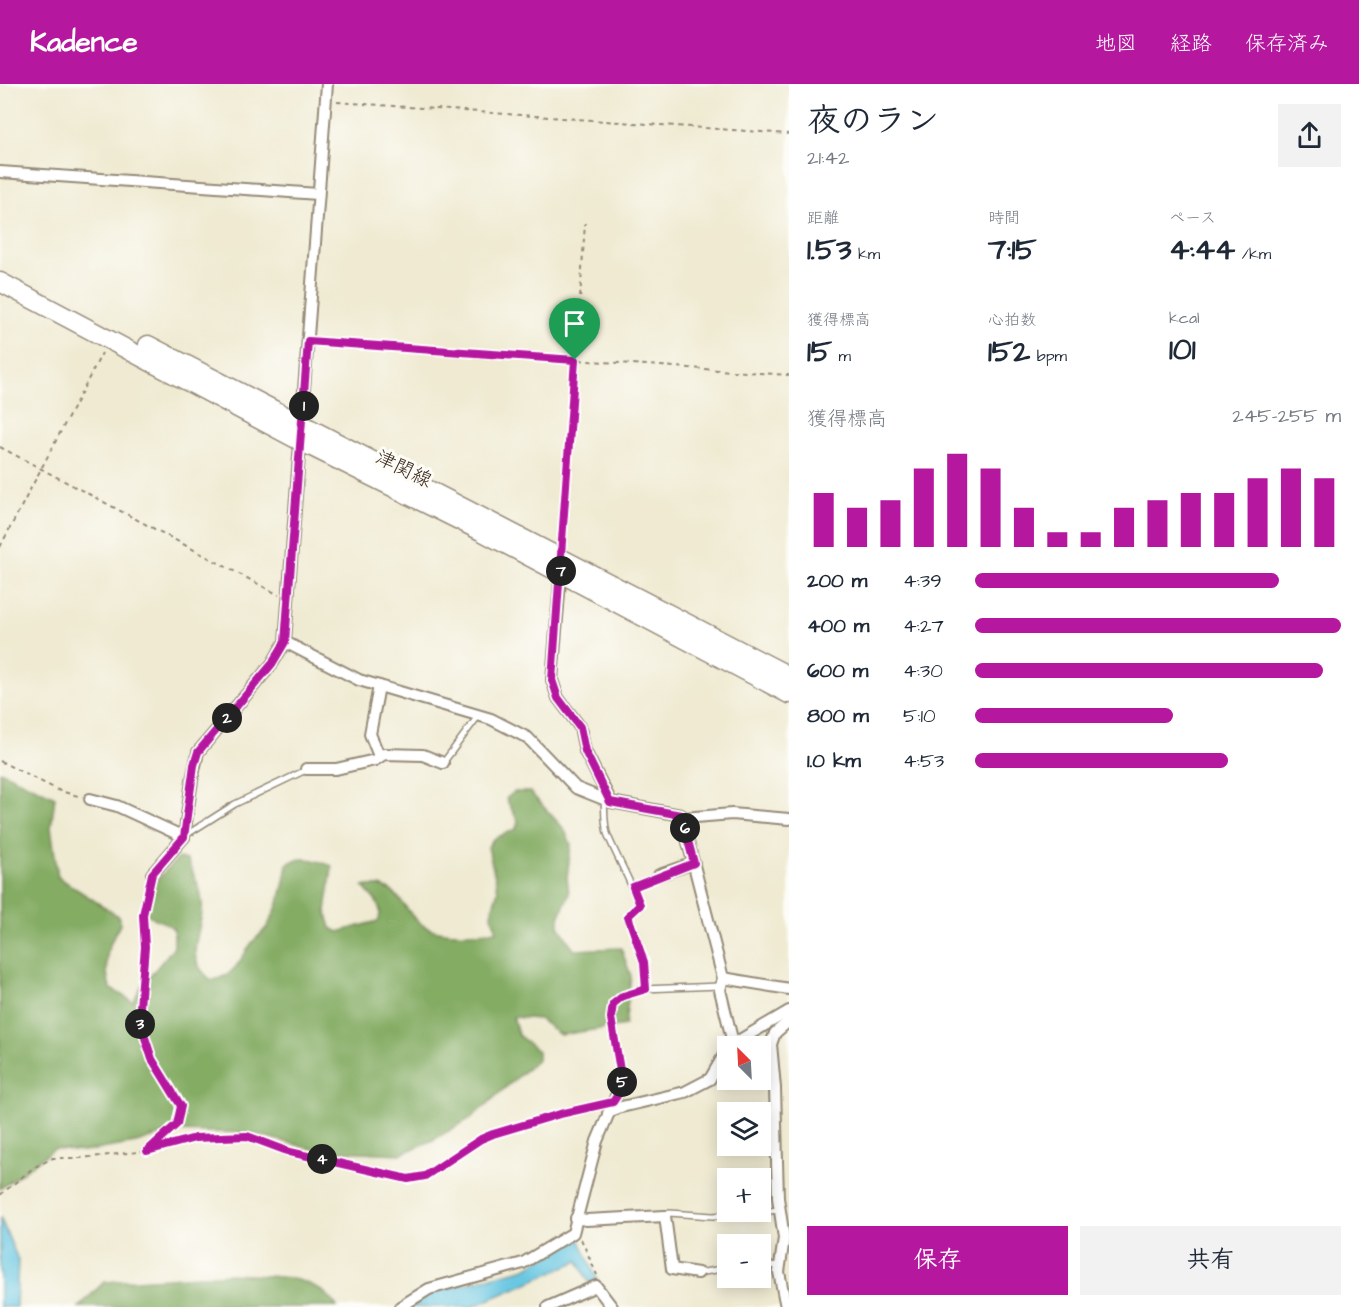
<!DOCTYPE html>
<html lang="ja">
<meta charset="utf-8">
<style>
body{margin:0;font-family:"Architects Daughter","Klee One",sans-serif;background:#f2f2f3;color:#1f2937;height:100vh;display:flex;flex-direction:column;font-size:22px;white-space:nowrap}
*{box-sizing:border-box;margin:0}
p{font-size:20px;color:#747a83}
.icon{flex:none;width:33px;height:33px;fill:none;stroke:currentColor;stroke-width:2;stroke-linecap:round;stroke-linejoin:round}
.map{position:relative;flex:1;overflow:hidden}
.side{display:flex;flex-direction:column;background:#fff;width:570px}
.side>*{flex:none}
.needle{width:39px;rotate:336deg}
.buttons{position:absolute;left:717px;top:952px;display:grid;gap:12px}
.buttons a{display:grid;place-items:center;width:54px;height:54px;border-radius:0px;background:#fff;box-shadow:0 3px 15px #0003;font-size:30px}
.pin{position:absolute;display:grid;place-items:center;width:51px;height:51px;color:#fff;margin:-62px -26px;border-radius:50% 50% 50% 0;rotate:-45deg;box-shadow:0 0 6px #0007}
.pin .icon{rotate:45deg}
.km{position:absolute;width:30px;height:30px;margin:-15px;border-radius:50%;background:#222;color:#fff;font-size:16px;line-height:30px;text-align:center}
.round{display:grid;place-items:center;flex:none;width:63px;height:63px;border-radius:0px;background:#f2f2f3}
.summary{display:flex;align-items:center;justify-content:space-between;height:102px;padding:0 18px}
h1{font-size:33px;font-weight:800;line-height:45px}
.stats{display:grid;grid-template-columns:repeat(3,1fr);gap:9px;height:102px;padding:6px 18px}
.stats div{display:grid;align-content:center}
.stats b{font-size:30px;font-weight:800}
.stats small{font-size:16px;font-weight:400}
.stats p{font-size:16px}
.chart{height:168px;padding:12px 18px}
.chart p{display:flex;justify-content:space-between}
.chart svg{width:100%;height:108px;margin-top:6px;stroke:#b5179e;stroke-width:6}
.action{display:flex;gap:12px;margin-top:auto;padding:12px 18px}
.action a{flex:1;height:69px;border-radius:0px;background:#b5179e;color:#fff;font-size:24px;font-weight:800;line-height:69px;text-align:center}
.action a+a{background:#f2f2f3;color:#1f2937}
ul{padding:0 18px;list-style:none;font-size:20px}
li{display:grid;grid-template-columns:96px 72px 1fr;align-items:center;height:45px}
li i{height:15px;border-radius:8px;background:#b5179e}
header{display:flex;align-items:center;gap:36px;box-sizing:border-box;height:84px;padding:0 30px;background:#b5179e;color:#fff}
header strong{font-size:28px}
nav{display:flex;gap:33px;margin-inline-start:auto;font-size:21px}
main{display:flex;flex:1;min-height:0}
.map>svg:first-child{display:block}
</style>
<header>
<strong>Kadence</strong>
<nav><a>地図</a><a>経路</a><a>保存済み</a></nav>
</header>
<main>
<div class="map">
<svg width="789" height="1223" viewBox="0 0 789 1223">
<rect width="100%" height="100%" fill="#fdfcf7"/>
<filter id="ink" filterUnits="userSpaceOnUse"><feTurbulence type="fractalNoise" baseFrequency=".0167" numOctaves="2"/><feDisplacementMap in="SourceGraphic" scale="12" xChannelSelector="R" yChannelSelector="G"/><feConvolveMatrix kernelMatrix="1 2 1 2 8 2 1 2 1" color-interpolation-filters="sRGB"/></filter>
<filter id="wash" filterUnits="userSpaceOnUse"><feTurbulence type="fractalNoise" baseFrequency=".008" numOctaves="4" result="noise"/><feDisplacementMap in="SourceGraphic" scale="24" xChannelSelector="R" yChannelSelector="G"/><feGaussianBlur stdDeviation="1.35" result="paint"/><feColorMatrix in="noise" values="0 0 0 0 0 0 0 0 0 0 0 0 0 0 0 0 0 1.4 0 .05"/><feComposite in="paint" operator="in"/></filter>
<g filter="url(#wash)">
<rect width="100%" height="100%" fill="#efead1"/>
<g fill="#84ac63" stroke="#606b40" stroke-width="1.5">
<path d="M0 687 55 713 51 743 58 793 118 832 121 839C106 864 103 876 110 904L133 918 141 903 174 863V846C167 837 159 838 150 832 130 817 168 784 179 774L187 776C193 789 204 812 202 826 200 855 183 873 211 896 233 894 240 877 251 860 255 854 263 849 267 843 279 823 284 803 287 780 303 771 315 776 332 782L326 827 331 844 338 848 378 837C385 822 373 814 363 803 401 794 402 831 426 843 443 852 479 849 497 847L491 830 498 806 488 763 493 755 516 745 518 737 506 715 514 708H530L564 745 571 760 567 794 569 810 559 834V842L574 866 621 864 631 892 625 941 560 951 539 935 513 933 518 951 538 967V975L471 1034 433 1056 401 1070 317 1066 251 1049 173 1047 136 1059 83 1068 54 1065 0 1105Z"/>
<path d="M231 1190C267 1193 316 1188 337 1223H79L104 1198Z"/>
</g>
<g fill="#63c5e1" stroke="#4f7880" stroke-width="1.5">
<polygon points="0,1133 18,1176 16,1223 0,1223"/>
<polygon points="578,1152 597,1195 589,1199 578,1177 472,1223 409,1223 431,1209 526,1184"/>
</g>
</g>
<g filter="url(#ink)">
<g fill="none" stroke-linecap="round" stroke-linejoin="round">
<defs>
<g id="lane">
<polyline points="443,679 479,631"/>
<path d="M604 716C605 727 604 738 607 749 612 764 640 815 639 823L628 832 643 878 646 905"/>
<polyline points="186,751 235,720 306,686"/>
<polyline points="633,803 659,791"/>
<polyline points="622,998 611,934 614,917 643,905 720,902"/>
<polyline points="760,1128 779,1126"/>
<polyline points="665,1132 669,1129 713,1132 759,1128"/>
<polyline points="760,1180 779,1182"/>
<polyline points="698,1189 728,1184"/>
</g>
<g id="street">
<polyline points="0,88 318,110"/>
<polyline points="561,485 552,596 558,614 580,643 585,667 611,718"/>
<polyline points="285,558 359,596 491,635 528,654 576,704 611,718 681,731 723,894 789,905"/>
<polyline points="379,672 370,650 379,602"/>
<polyline points="306,685 336,685 375,676 384,670 423,671 443,679"/>
<polyline points="90,715 117,722 184,753"/>
<polyline points="683,734 732,730 789,735"/>
<polyline points="152,790 184,753 192,696 198,668 272,580 285,558 327,0"/>
<polyline points="659,791 694,779"/>
<polyline points="723,894 720,906 733,959"/>
<polyline points="728,963 789,927"/>
<polyline points="608,1029 617,1024 685,1008 710,995 728,964"/>
<polyline points="576,1134 586,1136 665,1132 672,1185 698,1189"/>
<polyline points="400,1223 429,1205 523,1179 573,1149 597,1057 622,998"/>
<polyline points="548,1223 596,1202 612,1223"/>
<polyline points="786,1223 779,1188 784,1154 778,1114 775,1004 771,960 775,949 789,937"/>
</g>
<g id="primary">
<polyline points="0,198 302,358 481,447 789,610"/>
<polyline points="148,261 789,592"/>
</g>
</defs>
<use href="#lane" stroke="#958a78" stroke-width="8"/>
<use href="#street" stroke="#958a78" stroke-width="14"/>
<use href="#primary" stroke="#958a78" stroke-width="21"/>
<g stroke="#958a78" stroke-width="2" stroke-dasharray="4.5 4.5" stroke-linecap="butt">
<polyline points="337,18 789,50"/>
<polyline points="319,258 789,291"/>
<polyline points="576,276 585,139"/>
<polyline points="0,363 279,511"/>
<polyline points="563,459 575,276"/>
<polyline points="0,463 102,269"/>
<polyline points="0,677 60,707 82,713"/>
<polyline points="147,1067 177,1040 181,1031 177,1015 152,975 139,935 145,863 143,831 149,799"/>
<path d="M0 1111 33 1084 53 1074H81L147 1067 195 1054 247 1052 290 1068 408 1095C441 1090 463 1063 493 1050L602 1020"/>
<polyline points="581,1155 597,1191"/>
</g>
<use href="#lane" stroke="#fff" stroke-width="5"/>
<use href="#street" stroke="#fff" stroke-width="10"/>
<use href="#primary" stroke="#fff" stroke-width="18"/>
</g>
</g>
<g fill="none" stroke-linecap="round" stroke-linejoin="round" filter="url(#ink)">
<defs>
<polygon id="route" points="308,257 575,276 552,596 558,614 580,643 585,667 610,718 681,731 694,779 633,803 640,821 628,832 644,878 646,905 623,912 613,920 611,934 622,998 622,1004 613,1018 560,1030 493,1050 481,1055 425,1092 408,1095 290,1068 247,1052 195,1054 147,1067 177,1040 181,1022 152,975 139,935 145,863 143,831 152,790 184,753 194,681 198,668 272,580 285,558"/>
</defs>
<use href="#route" stroke="#fff" stroke-width="12"/>
<use href="#route" stroke="#b5179e" stroke-width="8"/>
</g>
<g text-anchor="middle" stroke-width="6" stroke-linejoin="round" paint-order="stroke">
<g font-size="20" fill="#3b2a1e" stroke="#fdfcf7">
<text transform="translate(404 384) rotate(26)" y="7">津関線</text>
</g>
</g>
</svg>
<div class="buttons">
<a><svg class="needle" viewBox="-14 -14 28 28"><path d="M0-13l5 13h-10z" fill="#e53935"/><path d="M0 13l5-13h-10z" fill="#747a83"/></svg></a>
<a><svg class="icon" aria-label="layers" viewBox="0 0 24 24"><path d="M12 4l9 5-9 5-9-5zM3 14l9 5 9-5"/></svg></a>
<a>+</a>
<a>−</a>
</div>
<div class="pin" style="left:575px;top:276px;background:#1e9e55"><svg class="icon" aria-label="arrive" viewBox="0 0 24 24"><path d="M6 21V4h12l-3 4 3 4H6"/></svg></div>
<b class="km" style="left:304px;top:322px">1</b>
<b class="km" style="left:227px;top:634px">2</b>
<b class="km" style="left:140px;top:940px">3</b>
<b class="km" style="left:322px;top:1075px">4</b>
<b class="km" style="left:622px;top:998px">5</b>
<b class="km" style="left:685px;top:744px">6</b>
<b class="km" style="left:561px;top:487px">7</b>
</div>
<section class="side">
<div class="summary"><div><h1>夜のラン</h1><p>21:42</p></div><a class="round"><svg class="icon" aria-label="share" viewBox="0 0 24 24"><path d="M12 15V3M7 8l5-5 5 5M5 13v7h14v-7"/></svg></a></div>
<div class="stats">
<div><p>距離</p><b>1.53<small> km</small></b></div>
<div><p>時間</p><b>7:15</b></div>
<div><p>ペース</p><b>4:44<small> /km</small></b></div>
</div>
<div class="stats">
<div><p>獲得標高</p><b>15<small> m</small></b></div>
<div><p>心拍数</p><b>152<small> bpm</small></b></div>
<div><p>kcal</p><b>101</b></div>
</div>
<div class="chart"><p><span>獲得標高</span>245–255 m</p>
<svg viewBox="0 0 160 44" preserveAspectRatio="none"><path d="M5 44V22M15 44V28M25 44V25M35 44V12M45 44V6M55 44V12M65 44V28M75 44V38M85 44V38M95 44V28M105 44V25M115 44V22M125 44V22M135 44V16M145 44V12M155 44V16"/></svg>
</div>
<ul>
<li><b>200 m</b>4:39<i style="width:83%"></i></li>
<li><b>400 m</b>4:27<i style="width:100%"></i></li>
<li><b>600 m</b>4:30<i style="width:95%"></i></li>
<li><b>800 m</b>5:10<i style="width:54%"></i></li>
<li><b>1.0 km</b>4:53<i style="width:69%"></i></li>
</ul>
<div class="action"><a>保存</a><a>共有</a></div>
</section>
</main>
